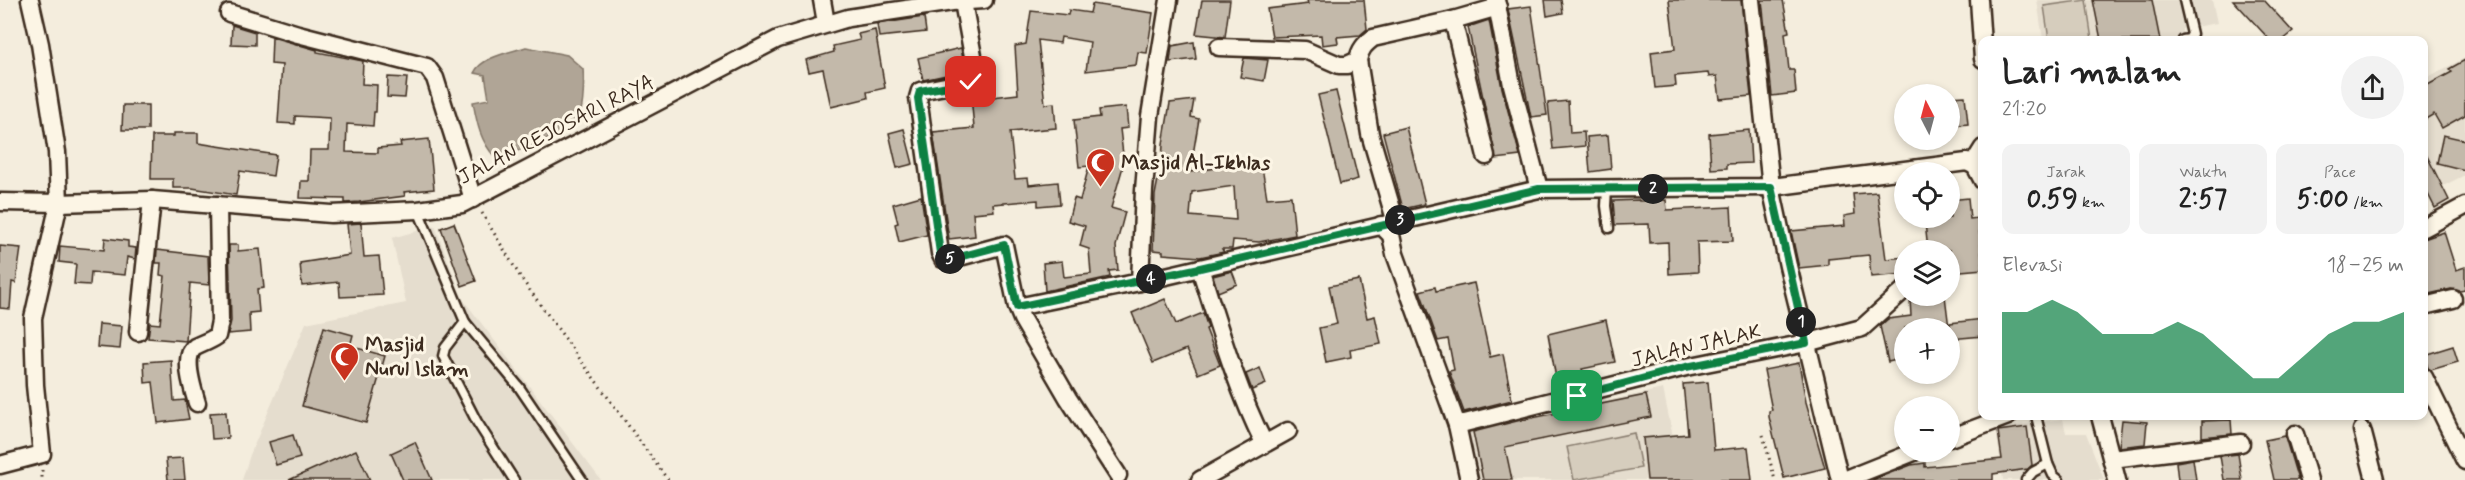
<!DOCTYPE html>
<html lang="id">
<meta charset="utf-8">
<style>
body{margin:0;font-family:Mynerve,sans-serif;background:#f2f2f2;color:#222;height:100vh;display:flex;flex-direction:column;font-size:22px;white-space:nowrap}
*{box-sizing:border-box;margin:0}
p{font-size:20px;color:#767676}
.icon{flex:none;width:33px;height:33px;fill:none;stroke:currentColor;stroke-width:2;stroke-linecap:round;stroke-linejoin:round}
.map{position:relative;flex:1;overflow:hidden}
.details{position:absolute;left:1978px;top:36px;width:450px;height:384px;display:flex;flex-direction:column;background:#fff;border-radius:12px;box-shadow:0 3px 9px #0003}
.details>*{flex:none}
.needle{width:39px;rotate:354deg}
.tools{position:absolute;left:1894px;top:84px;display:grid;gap:12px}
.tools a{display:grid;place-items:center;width:66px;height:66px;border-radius:50%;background:#fff;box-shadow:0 3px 9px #0003;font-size:30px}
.pin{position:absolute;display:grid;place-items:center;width:51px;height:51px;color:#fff;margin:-26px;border-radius:12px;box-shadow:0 3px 9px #0006}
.km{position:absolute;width:30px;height:30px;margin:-15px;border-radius:50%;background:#222;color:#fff;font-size:16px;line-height:30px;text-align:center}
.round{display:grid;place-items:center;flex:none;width:63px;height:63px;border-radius:32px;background:#f2f2f2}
.headline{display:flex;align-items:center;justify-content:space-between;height:102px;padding:0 24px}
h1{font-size:33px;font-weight:700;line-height:45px}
.metrics{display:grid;grid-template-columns:repeat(3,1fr);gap:9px;height:102px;padding:6px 24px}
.metrics div{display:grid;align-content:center;border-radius:12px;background:#f2f2f2;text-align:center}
.metrics b{font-size:26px;font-weight:700}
.metrics small{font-size:16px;font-weight:400}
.metrics p{font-size:16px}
.chart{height:168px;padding:12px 24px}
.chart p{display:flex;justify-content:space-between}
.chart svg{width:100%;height:108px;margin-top:6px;fill:#0b8043;opacity:.7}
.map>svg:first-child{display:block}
</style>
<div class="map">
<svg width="2465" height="480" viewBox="0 0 2465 480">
<rect width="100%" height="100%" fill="#f4eddd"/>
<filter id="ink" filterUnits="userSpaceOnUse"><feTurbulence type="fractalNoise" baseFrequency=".0167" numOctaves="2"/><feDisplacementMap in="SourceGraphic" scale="12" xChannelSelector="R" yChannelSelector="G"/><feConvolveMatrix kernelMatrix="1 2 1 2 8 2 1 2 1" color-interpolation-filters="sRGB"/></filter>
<g filter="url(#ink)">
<g fill="#e5ddce">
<polygon points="2037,0 2212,0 2217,23 2183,29 2184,40 2043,40"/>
<polygon points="2465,58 2465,175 2443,186 2424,150 2424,79"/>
<polygon points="435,226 462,298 601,480 242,480 250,455 306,323 406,303 392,238"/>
<polygon points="1663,389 1682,480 1478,480 1468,430"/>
<polygon points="2063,419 2066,433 2086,433 2104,480 2003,480 1996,428"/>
</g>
<g fill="#d6cdbd" stroke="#887c6e" stroke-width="1.5">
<polygon points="2086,0 2092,40 2049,40 2044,6"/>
<polygon points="1634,433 1641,468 1574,480 1567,447"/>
</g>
<path fill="#b0a596" stroke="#817466" stroke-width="1.5" d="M526 47 567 55 583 69C584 80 584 107 579 116 564 138 519 151 495 157 480 141 477 123 473 102L489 99 485 75 474 73C481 57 511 52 526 47Z"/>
<g fill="#c3b9aa" stroke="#3b2a1e" stroke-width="1.5" fill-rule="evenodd">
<polygon points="1202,0 1230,0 1225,37 1196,34"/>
<polygon points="1307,0 1364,0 1367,29 1360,35 1337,37 1338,43 1322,45 1321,35 1272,37 1267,9 1308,4"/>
<polygon points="1545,0 1561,0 1563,13 1547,16"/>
<polygon points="1669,0 1741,0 1751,96 1720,99 1717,76 1709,77 1708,73 1675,76 1676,86 1655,88 1651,52 1675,49"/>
<polygon points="1762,0 1783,0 1789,32 1785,33 1789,70 1794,70 1796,93 1772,96"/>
<polygon points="2093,0 2152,0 2160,40 2101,40"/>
<polygon points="2233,0 2264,0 2293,32 2283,40 2270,40"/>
<polygon points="1092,4 1153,13 1147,53 1138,52 1136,65 1086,71 1090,42 1061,37 1060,43 1038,40 1045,104 1054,103 1056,128 1010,132 1015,179 1028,178 1029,185 1058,182 1060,204 1038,206 1038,200 993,204 994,211 973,213 975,236 949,239 933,132 974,128 971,96 984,95 984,98 1018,94 1015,46 1026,44 1031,11 1068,15 1069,10 1090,13"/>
<polygon points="1531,6 1547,115 1531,117 1508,9"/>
<polygon points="924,17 926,32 879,37 877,24"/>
<polygon points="1489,20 1502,88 1520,156 1496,159 1468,27"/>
<polygon points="232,25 255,32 255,45 231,44"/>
<polygon points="875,30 885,88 867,92 868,98 831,107 823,69 809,72 806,60 834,52 833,46 860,40 858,34"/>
<polygon points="272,37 317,50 317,52 363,61 362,84 377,85 376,112 374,112 373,126 347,124 346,152 378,153 378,148 401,146 400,142 429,139 434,189 404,192 405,196 359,202 345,203 345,199 300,198 301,181 309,181 310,150 329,150 330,118 295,116 295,124 278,123 282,65 271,64"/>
<polygon points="1194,42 1196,59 1170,62 1172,46"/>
<polygon points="961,48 965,71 923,80 918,58"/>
<polygon points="1244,58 1268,60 1264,81 1240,77"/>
<polygon points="2465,60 2465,115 2442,128 2434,114 2424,120 2424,87 2452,72 2449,69"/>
<polygon points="388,77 407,78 405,98 387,97"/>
<polygon points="1336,91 1358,179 1340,184 1318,95"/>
<polygon points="1965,96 1968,124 1950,126 1950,97"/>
<path d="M1194 100 1191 117 1199 119 1190 172 1261 161 1267 198 1291 196 1295 235 1259 242 1233 240 1232 249H1222L1224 252 1200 257 1163 254V251L1153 250 1155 195 1158 179 1161 180 1163 144 1170 103ZM1234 186 1236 220 1190 216 1192 192Z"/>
<polygon points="1568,101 1570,133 1584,132 1585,146 1553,149 1548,103"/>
<polygon points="123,105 148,105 148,130 122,130"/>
<polygon points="1126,107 1128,128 1120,129 1124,163 1111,208 1125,212 1116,246 1118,270 1109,271 1110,277 1045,291 1043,263 1062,261 1064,277 1091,274 1089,249 1080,246 1085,226 1068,221 1074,198 1080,200 1089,166 1079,167 1074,120 1100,117 1099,110"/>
<polygon points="1406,127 1425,204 1403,209 1383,133"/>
<polygon points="904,129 913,164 897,168 889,133"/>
<polygon points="1749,130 1751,163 1727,164 1727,168 1711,169 1709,134"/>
<polygon points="174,133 198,133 198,143 276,155 273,176 240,171 236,195 192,188 173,188 173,179 151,179 152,136 174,136"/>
<polygon points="1608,135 1611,169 1590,172 1587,137"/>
<polygon points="2443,135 2465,140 2465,170 2437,163"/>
<polygon points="2424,150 2449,200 2435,208 2424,186"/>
<polygon points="1877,192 1886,259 1905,257 1905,274 1871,277 1869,255 1828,259 1828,265 1799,268 1791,231 1845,226 1844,216 1855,214 1853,194"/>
<polygon points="921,196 927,235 899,242 895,224 898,223 893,204"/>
<polygon points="1968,198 1970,219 1978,218 1983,269 1950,272 1950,250 1928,250 1925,223 1930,223 1930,218 1950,218 1950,200"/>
<polygon points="1639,200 1639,201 1666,200 1667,210 1731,207 1733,241 1697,242 1698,272 1669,274 1668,242 1650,243 1649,224 1615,225 1613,201"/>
<polygon points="361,223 364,257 379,256 383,295 340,297 339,282 302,286 300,263 350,255 347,224"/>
<polygon points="454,223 476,281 462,286 441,228"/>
<polygon points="2444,232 2456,270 2465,267 2465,290 2460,291 2451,289 2424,295 2424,239"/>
<polygon points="105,238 128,241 128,247 136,248 135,259 127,257 125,275 91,272 90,285 74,284 76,264 59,262 60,246 104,250"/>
<polygon points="229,245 238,245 238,251 260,249 264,288 257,289 259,312 249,313 250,332 228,334 231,321"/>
<polygon points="0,246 21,248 16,283 12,282 10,309 0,308"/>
<polygon points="157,250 208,256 209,285 190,283 186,341 148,338 150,323 160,324 165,276 160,275 161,263 156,263"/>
<polygon points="1232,271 1237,284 1218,292 1213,276"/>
<polygon points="1359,280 1367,318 1375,316 1381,344 1350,350 1351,357 1326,362 1319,328 1337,324 1329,286"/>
<polygon points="1474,283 1490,357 1503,354 1512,400 1464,412 1449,371 1454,370 1448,339 1438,341 1420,291 1435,287 1436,291"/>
<polygon points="1913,296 1945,296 1949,328 1905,328 1905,358 1888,362 1880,326 1888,319 1911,316 1910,299"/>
<polygon points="1165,299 1176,324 1203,313 1208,328 1206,329 1220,365 1198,374 1187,349 1153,363 1132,313"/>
<polygon points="1983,319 1983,336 1950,339 1950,323"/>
<polygon points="1606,320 1615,362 1582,369 1583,372 1556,378 1548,334"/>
<polygon points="99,324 122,326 120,349 97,347"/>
<polygon points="324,327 353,335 350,346 385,356 366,423 302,406"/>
<polygon points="2453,346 2458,362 2431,370 2428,368 2424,355"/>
<polygon points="171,360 174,401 185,400 189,419 158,423 153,382 145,383 144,362"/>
<polygon points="1799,363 1806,402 1825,468 1784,478 1769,417 1769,411 1772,410 1764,370"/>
<polygon points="1260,368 1266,384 1252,390 1246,374"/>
<polygon points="1708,382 1714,450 1748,447 1752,480 1647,480 1643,438 1688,434 1683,384"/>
<polygon points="1646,395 1651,417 1505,447 1512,480 1483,480 1473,432 1517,421"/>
<polygon points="226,412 228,438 212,439 210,413"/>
<polygon points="2122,420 2147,422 2145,444 2119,447"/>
<polygon points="2231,420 2232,434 2202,437 2202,421"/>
<polygon points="2027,427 2032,465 2028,469 1993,474 1993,480 1872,480 1911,465 1925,463 1925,467 2002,459 1998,431"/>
<polygon points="293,435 300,458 276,465 269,442"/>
<polygon points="2285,436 2285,437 2298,480 2274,480 2265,440"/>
<polygon points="415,442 432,480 403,480 391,453"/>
<polygon points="356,450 370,480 289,480"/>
<polygon points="2238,454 2242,480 2224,480 2220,456"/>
<polygon points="183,458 185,480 168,480 166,459"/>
<polygon points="2193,459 2196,480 2178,480 2176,462"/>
</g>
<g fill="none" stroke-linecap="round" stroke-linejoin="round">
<defs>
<g id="service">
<polyline points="2183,40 2189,39 2192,34 2184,0"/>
<polyline points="1607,189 1606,206 1609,228"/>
<polyline points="418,210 465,322 519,387 582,480"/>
<polyline points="465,322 445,348 443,356 477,422 514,480"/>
<polyline points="2048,464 2053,475 2059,480"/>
<polyline points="2026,480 2033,472 2048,464 2036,416"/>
</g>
<g id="minor">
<polyline points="822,0 826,23"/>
<polyline points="1169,0 1150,116 1144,190 1140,282 1539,189 1771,187 1967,162 1975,166 1983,181"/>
<polyline points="1496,0 1512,85 1539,189"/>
<polyline points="1751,0 1771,187 1788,266 1840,480"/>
<polyline points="1979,0 1983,59"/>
<polyline points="963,2 976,72 975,80 920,91 918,98 940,253 943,259 948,260 1004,245 1017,307 1140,282"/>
<polyline points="229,13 298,34 427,67 435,78 473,199"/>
<polyline points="1453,20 1486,156"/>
<polyline points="1219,47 1305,50 1339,65 1347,65 1358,60"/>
<polyline points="1973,164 1983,148"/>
<polyline points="0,202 59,203 152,200 331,214 418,210 462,204 778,39 848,18 952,2 984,0"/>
<path d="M1392 222 1394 216 1370 134 1358 60C1360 49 1365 44 1373 38L1453 20 1498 7"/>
<polyline points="1381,225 1391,235 1395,254 1457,425 1469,480"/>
<polyline points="2424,228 2465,206"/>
<path d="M1200 268C1219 327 1236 387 1264 443"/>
<polyline points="2424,306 2453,299"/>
<polyline points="1017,307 1022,319 1068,398 1118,475"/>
<polyline points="138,332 152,200"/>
<polyline points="2424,377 2465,461"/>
<path d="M197 403C193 390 182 356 195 347 203 343 210 341 217 336L220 321 218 205"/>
<polyline points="2100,416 2117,480"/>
<polyline points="1457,425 1686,367 1806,343 1862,328 1904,290"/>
<polyline points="2362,430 2375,480"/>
<polyline points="2295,434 2309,480"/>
<polyline points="1950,438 2008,416"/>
<polyline points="2112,459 2241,443"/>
<polyline points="0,465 42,454 35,385 33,318 59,203 57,152 40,44 30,0"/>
<polyline points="1200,480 1288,431"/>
<polyline points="1844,480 1914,452"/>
</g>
</defs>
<use href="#service" stroke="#3b2a1e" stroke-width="13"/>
<use href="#minor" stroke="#3b2a1e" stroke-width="21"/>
<g stroke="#3b2a1e" stroke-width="3" stroke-dasharray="1.5 4.5" stroke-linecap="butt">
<polyline points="482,213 521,278 668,480"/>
<polyline points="1763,435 1775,480"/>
<polyline points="42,470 42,480"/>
</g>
<use href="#service" stroke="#fcf5e5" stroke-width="8"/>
<use href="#minor" stroke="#fcf5e5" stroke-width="16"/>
</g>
</g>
<g fill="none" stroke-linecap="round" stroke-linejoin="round" filter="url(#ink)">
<defs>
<polyline id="route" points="971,82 920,91 918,98 940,253 943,259 948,260 1004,245 1017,307 1200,268 1539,189 1771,187 1806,343 1686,367 1577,396"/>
</defs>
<use href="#route" stroke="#fff" stroke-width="12"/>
<use href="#route" stroke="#0b8043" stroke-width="8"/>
</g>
<defs>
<symbol id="mosque-pin" viewBox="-11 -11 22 30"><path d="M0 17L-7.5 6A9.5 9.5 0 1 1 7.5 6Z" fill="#c8321e" stroke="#fcf5e5"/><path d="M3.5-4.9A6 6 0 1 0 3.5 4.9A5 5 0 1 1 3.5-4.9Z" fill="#fff"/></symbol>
</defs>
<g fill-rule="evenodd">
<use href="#mosque-pin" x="1084" y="146" width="33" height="45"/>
<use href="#mosque-pin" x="328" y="340" width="33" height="45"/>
</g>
<g text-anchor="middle" stroke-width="6" stroke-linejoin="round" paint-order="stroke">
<g font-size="21" fill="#3b2a1e" stroke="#fcf5e5">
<text transform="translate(556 129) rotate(-27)" y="7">JALAN REJOSARI RAYA</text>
<text transform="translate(1696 345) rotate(-13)" y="7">JALAN JALAK</text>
</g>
<g font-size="21" font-weight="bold" fill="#3b2a1e" stroke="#fcf5e5" text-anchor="start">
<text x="1121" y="169">Masjid Al-Ikhlas</text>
<text x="365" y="351">Masjid<tspan x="365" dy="24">Nurul Islam</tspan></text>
</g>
</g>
</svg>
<div class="tools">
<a><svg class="needle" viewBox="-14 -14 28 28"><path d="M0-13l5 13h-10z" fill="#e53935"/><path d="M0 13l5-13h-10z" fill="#767676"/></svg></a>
<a><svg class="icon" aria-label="locate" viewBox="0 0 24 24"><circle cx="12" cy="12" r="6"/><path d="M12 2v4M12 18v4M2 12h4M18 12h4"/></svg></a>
<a><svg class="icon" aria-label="layers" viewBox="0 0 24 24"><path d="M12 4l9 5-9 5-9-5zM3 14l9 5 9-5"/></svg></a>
<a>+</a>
<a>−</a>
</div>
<div class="pin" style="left:1577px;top:396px;background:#1e9e55"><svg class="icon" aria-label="arrive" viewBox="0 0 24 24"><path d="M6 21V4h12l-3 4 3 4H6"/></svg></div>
<div class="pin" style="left:971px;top:82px;background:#d93025"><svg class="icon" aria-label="check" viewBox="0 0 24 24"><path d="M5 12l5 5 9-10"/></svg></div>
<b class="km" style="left:1801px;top:322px">1</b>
<b class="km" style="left:1653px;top:189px">2</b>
<b class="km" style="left:1400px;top:220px">3</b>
<b class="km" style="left:1151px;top:279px">4</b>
<b class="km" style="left:950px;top:259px">5</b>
<section class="details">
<div class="headline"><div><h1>Lari malam</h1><p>21:20</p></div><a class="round"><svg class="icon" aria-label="share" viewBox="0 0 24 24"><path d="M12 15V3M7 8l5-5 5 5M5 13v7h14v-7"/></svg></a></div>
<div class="metrics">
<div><p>Jarak</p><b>0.59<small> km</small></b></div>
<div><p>Waktu</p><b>2:57</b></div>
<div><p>Pace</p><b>5:00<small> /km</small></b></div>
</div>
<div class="chart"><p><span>Elevasi</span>18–25 m</p>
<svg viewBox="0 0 160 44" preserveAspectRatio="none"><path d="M0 44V11L10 11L20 6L30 11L40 20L50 20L60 20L70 15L80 20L90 29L100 38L110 38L120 29L130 20L140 15L150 15L160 11V44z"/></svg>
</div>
</section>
</div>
